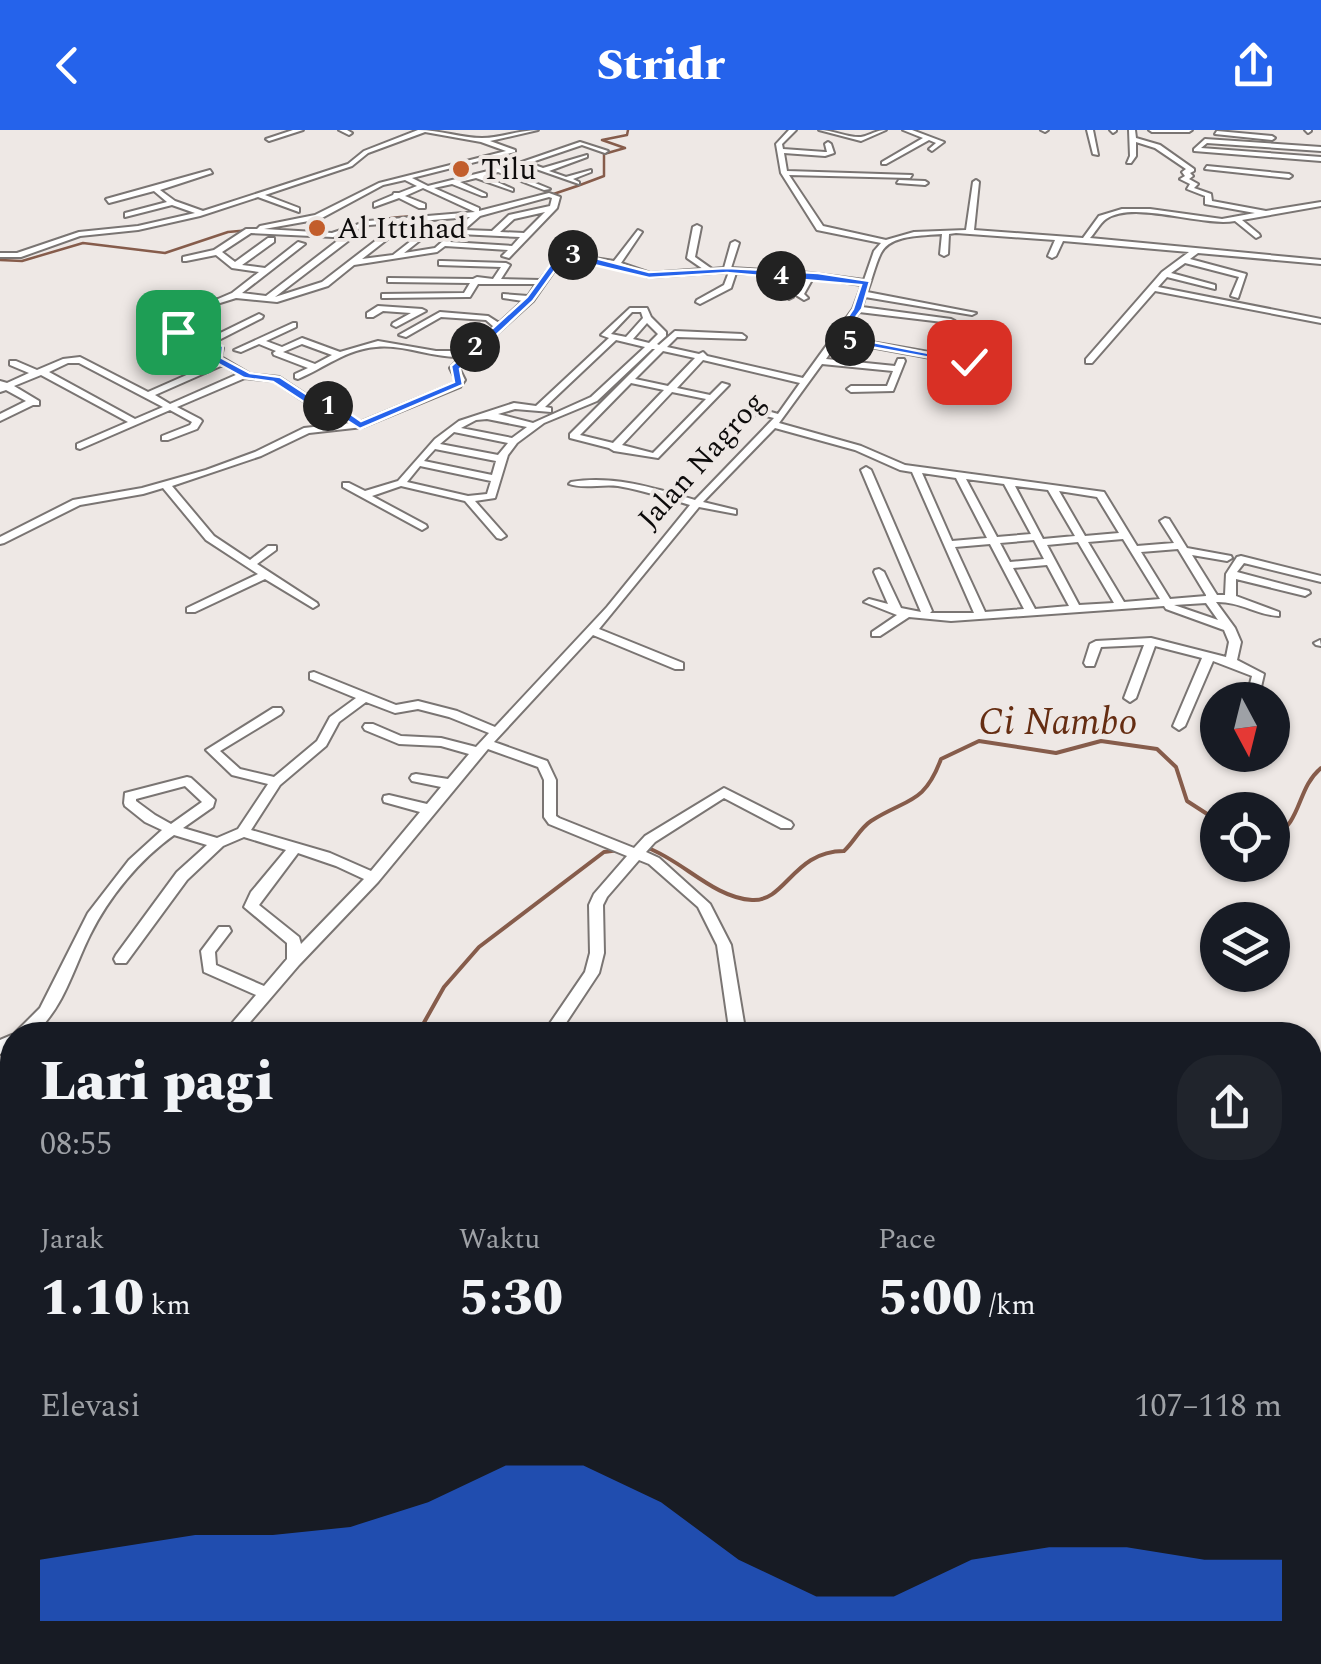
<!DOCTYPE html>
<html lang="id">
<meta charset="utf-8">
<style>
body{margin:0;font-family:Spectral,serif;background:#20242c;color:#f1f3f6;height:100vh;display:flex;flex-direction:column;font-size:38px;white-space:nowrap}
*{box-sizing:border-box;margin:0}
p{font-size:32px;color:#9ea1a6}
.icon{flex:none;width:55px;height:55px;fill:none;stroke:currentColor;stroke-width:2;stroke-linecap:round;stroke-linejoin:round}
.map{position:relative;flex:1;overflow:hidden}
.sheet{position:absolute;left:0px;top:892px;width:1322px;height:642px;display:flex;flex-direction:column;background:#171b24;border-radius:40px 40px 0 0;box-shadow:0 2px 8px #0004}
.sheet>*{flex:none}
.needle{width:65px;rotate:173deg}
.controls{position:absolute;left:1200px;top:552px;display:grid;gap:20px}
.controls a{display:grid;place-items:center;width:90px;height:90px;border-radius:50%;background:#171b24;box-shadow:0 2px 8px #0004;font-size:50px}
.pin{position:absolute;display:grid;place-items:center;width:85px;height:85px;color:#fff;margin:-42px;border-radius:20px;box-shadow:0 5px 15px #0006}
.km{position:absolute;width:50px;height:50px;margin:-25px;border-radius:50%;background:#222;color:#fff;font-size:28px;line-height:50px;text-align:center}
.round{display:grid;place-items:center;flex:none;width:105px;height:105px;border-radius:40px;background:#20242c}
.head{display:flex;align-items:center;justify-content:space-between;height:170px;padding:0 40px}
h1{font-size:55px;font-weight:800;line-height:75px}
.stats{display:grid;grid-template-columns:repeat(3,1fr);gap:15px;height:170px;padding:10px 40px}
.stats div{display:grid;align-content:center}
.stats b{font-size:50px;font-weight:800}
.stats small{font-size:28px;font-weight:400}
.stats p{font-size:28px}
.chart{height:280px;padding:20px 40px}
.chart p{display:flex;justify-content:space-between}
.chart svg{width:100%;height:180px;margin-top:10px;fill:#2563eb;opacity:.7}
header{display:flex;justify-content:space-between;align-items:center;height:130px;padding:0 40px;background:#2563eb;color:#fff;font-size:45px;font-weight:800}
.map>svg:first-child{display:block}
</style>
<header><svg class="icon" aria-label="back" viewBox="0 0 24 24"><path d="M15 5l-7 7 7 7"/></svg>Stridr<svg class="icon" aria-label="share" viewBox="0 0 24 24"><path d="M12 15V3M7 8l5-5 5 5M5 13v7h14v-7"/></svg></header>
<div class="map">
<svg width="1321" height="1534" viewBox="0 0 1321 1534">
<rect width="100%" height="100%" fill="#eee8e5"/>
<g fill="none" stroke-linecap="round" stroke-linejoin="round">
<g stroke="#865c4b" stroke-width="2.5">
<path d="M358 94C394 84 431 87 467 83 514 78 561 63 604 46V24L625 18 602 10 627 5 628 0"/>
<polyline points="0,130 22,131 83,113 165,123 228,102 250,100"/>
</g>
<g stroke="#865c4b" stroke-width="4">
<path d="M1272 708C1303 692 1296 659 1321 638"/>
<path d="M648 718C683 731 714 768 752 770 786 772 793 721 844 721 854 712 860 698 871 691 907 668 924 675 941 629L979 611 1056 623 1101 611 1157 619 1176 637 1187 671 1218 691"/>
<polyline points="417,905 444,857 479,817 604,722 619,720"/>
</g>
<g stroke="#865c4b" stroke-width="5">
<polyline points="1310,1231 1321,1231"/>
<polyline points="1310,1247 1321,1261"/>
<polyline points="1310,1320 1321,1314"/>
<polyline points="1310,1379 1316,1403"/>
<polyline points="675,1534 676,1522"/>
</g>
<defs>
<g id="street">
<polygon points="293,0 303,0 269,11 266,9"/>
<polygon points="339,0 347,0 352,3 349,5"/>
<path d="M418 0C440 0 461 8 482 8 501 8 519 0 538 0L490 11 515 20V22L412 48 428 56 492 40 488 37 491 35 550 59 544 60 498 42 484 46 513 59V61L476 48 460 52 486 64V66H482L452 54 434 58 479 78V81L549 63 560 67 557 78 509 128 502 126 508 120 445 116 437 122 354 135 328 156 277 172 236 168 220 173 156 181 152 179 156 177 218 169 232 163 259 142 232 138 216 125 186 131H183V127L214 120 246 99H257L260 96 315 85 379 53 506 21 481 12 425 2 368 23 352 36 265 65 299 78V82L258 67 200 86 138 100 80 106 21 127H0V123H17L79 102 138 96 195 83 172 75 125 87V83L167 72 154 61 109 73 106 69 210 40 212 43 160 60 175 71 203 81 348 34 364 21ZM405 50 417 56 399 63H394L393 65 374 73V77L399 68 419 78H425V74L405 66 423 58 475 82 368 91 332 103 264 99 320 89 383 55ZM549 67 552 68 550 76 509 85 492 101 464 100 480 86ZM545 82 524 103 500 102 514 89ZM470 87 435 118 404 123 433 100 434 98 430 96 393 125 362 129 403 97 396 95 322 152 275 167 352 108 350 102 369 95ZM251 103 333 107 344 104 345 105 266 166 242 163 305 114 298 112 265 138 242 135 274 112V108H268L235 132 222 122ZM459 104 520 107 512 116 450 112Z"/>
<path d="M789 0H796L782 14 783 19 825 22H827L825 14 828 12 831 14 834 23 825 26 784 23 787 41 912 45 910 48 789 45 823 96 886 110 914 102 966 100 973 52 976 50 979 52 974 100 1083 108 1099 86 1122 79H1150L1222 89 1255 83 1205 74V66L1187 59 1190 54 1180 49 1185 46 1182 42 1186 39 1155 18 1136 12V26L1131 33H1127L1130 26 1129 0H1135L1136 8 1160 15 1194 39V41L1190 43 1193 46 1189 49 1198 54 1194 58 1211 64 1212 71 1266 81 1321 72V76L1242 90 1259 104 1260 106 1256 108 1235 91C1200 97 1135 70 1106 89 1100 93 1095 103 1090 108L1321 130V134L1198 123 1190 129 1246 144 1238 168 1231 166 1239 147 1185 133 1171 143 1215 155V159L1167 147 1158 157 1321 189V193L1155 161 1092 233H1086V229L1162 142 1189 122 1063 111 1056 126 1052 128 1048 126 1055 110 956 103 949 104 948 124 944 126 940 124 942 104C923 106 891 104 881 123 875 135 872 150 867 162L976 183 972 185 865 167 862 177 951 189 955 191 951 193 859 182 842 207 969 229 973 232 969 235 838 211 826 229 895 236 898 229H904L905 231 893 261 851 262 847 259 851 256H887L893 241 822 234 779 293 861 316 905 335 1104 362 1137 416 1174 413 1160 391 1165 388 1169 389 1187 418 1231 426 1232 428 1227 431 1192 425 1217 465H1225L1226 444 1237 427 1241 426 1321 446V452L1244 433 1237 442 1309 461 1310 463 1305 466 1236 449V466L1279 482V486C1257 485 1239 471 1216 472L1235 498 1241 512 1237 530 1264 544 1258 570H1246L1252 546 1213 531 1185 596 1179 600 1173 596 1202 528 1155 516 1136 568 1130 572 1124 568 1144 515 1101 517 1094 536H1086L1084 533 1090 514 1096 511 1151 508 1226 527 1229 512 1224 500 1166 479 1164 476 951 491 909 487 880 506H872V502L897 485 864 472 869 469 888 474 874 442 875 440 879 439 884 442 901 478 921 482 861 340 866 337 871 340 932 481 930 483H974L912 342 900 340 855 320 775 298 703 372 736 380V384L699 377 599 499 683 533V539H675L593 505 494 612 547 631 556 650V686L559 688 634 718 645 706 724 658 791 692 793 695 791 698H781L724 668 655 712 646 722 659 728 710 774 731 815 746 905H730L717 815 698 777 649 734 639 730 607 767 603 775 604 823 599 843 558 905H542L585 842 590 823 589 775 594 764 627 726 549 694 544 687V650L538 637 488 619 378 752 299 835 239 905H222L256 865 204 842 201 821 219 797H229L231 801 215 822 216 835 264 856 287 829V813L244 777 251 762 286 720 244 707 223 716 187 750 126 833H116L114 829 116 825 177 742 207 715 174 705C139 730 109 767 90 805 73 839 63 881 32 905H12V918L0 924V910L14 904 40 878 88 783 129 730 162 700 145 692 125 676 124 673 125 663 187 647 191 648 215 670 213 677 183 698 217 708 238 699 268 654 232 645 206 620 273 578H281L283 581 281 584 220 621 240 639 274 647 317 611 330 587 356 568 310 549V543L314 542 396 575 418 571 457 581 495 597 607 477 690 375C666 368 642 360 618 356 602 354 582 359 569 354L571 352C614 345 654 358 695 370L774 288 758 284 744 289 739 286 741 284 757 278 778 284 800 253 703 230 677 258 710 265 722 253 729 255 658 328 614 321 609 318 570 308V304L655 219H652L597 271 544 293 517 313 508 325 495 368 475 371 506 406 501 409 497 408 465 371 401 356 372 366 426 395 427 397 422 400 343 357V353H349L365 361 398 351 435 309 459 291 514 273 536 276 609 208 601 205 630 178H647L651 187 666 202V206L657 214 659 215 675 201 742 204 746 207 745 209 677 207 667 217 699 224 703 222 707 226 803 248 853 179 862 155 813 148 804 164 808 168 804 170 796 165 805 147 795 146 793 167 789 169 785 167 787 146 736 143 731 158 700 174 696 172 697 170 724 155 729 142 649 147 615 136 563 128 533 171 459 238 465 250 460 257 363 297 309 303 261 326 172 356 214 406 250 430 268 416H276V420L257 434 317 473 318 475 313 478 265 449 195 482H187V478L258 444 206 410 163 358 143 364 80 375 4 413 0 414V407L73 370 142 358 206 340 255 322 304 298 350 293 331 279 311 276 274 251 245 248 177 277 200 289 202 291 197 299 168 310H162V306L190 295 192 292 170 280 80 319 77 318V314L128 292 41 245 14 256 39 271V275H33L0 291V284L26 271 6 260 0 262V251L7 253 29 243 10 235V231H16L37 240 63 229 80 227 148 262 216 232 212 228 214 219 175 204V200L192 191H198V195L185 202 206 210 259 184 263 186 262 188 213 213 223 218 221 227 250 244 279 247 317 272 337 275 360 292 454 253 456 250 450 238 461 227C432 228 404 214 376 217 347 219 324 238 298 249L295 248V244L308 238 274 225 273 223 276 221 259 214 241 222 234 220 293 193H296V197L266 211 282 217 302 208 340 222 378 211 436 221H467L494 197 486 190 441 187 406 207 399 205 440 182 488 186 499 193 523 171 503 168V164L528 166 536 154H478L470 167H467L385 168H382V164L464 163 470 153 391 152H388V148L473 149 477 147 493 149 501 137 439 135V131H442L506 133 510 135 501 149 540 150 561 123 614 131 638 100 642 102 621 133 650 143 703 139 687 128 693 97 697 95 701 97 695 127 712 139 724 138 731 113 735 111 739 113 731 138 810 143 864 150 874 121 881 113 817 100 781 43 776 14ZM632 182H641L643 188 626 207 611 204ZM647 193 658 204 649 213 633 209ZM616 210 645 217 591 267 533 293 498 284 515 279 551 282V278L545 277ZM302 214 332 225 315 234 283 222ZM663 221 695 228 668 256 635 249ZM68 233H79L163 277 135 289 49 242ZM223 235 238 244 170 274 155 265ZM631 253 664 260 613 313 580 305ZM672 262 706 269 653 323 622 315ZM487 289 527 297 512 308 461 298 476 290ZM454 302 508 313 498 325 440 314ZM435 319 496 331 492 345 424 331ZM420 336 491 351 487 364 468 366 407 352ZM922 343 956 348 987 408 952 411ZM966 349 1004 354 1031 404 997 407ZM1015 356 1048 360 1075 406 1043 409ZM1059 361 1097 367 1119 403 1085 406ZM1123 409 1160 469 1124 472 1088 412ZM1034 410 1044 429 1010 432 1000 413ZM1078 412 1114 473 1079 475 1047 415ZM990 414 1024 479 985 482 955 417ZM1178 419 1206 465V466L1170 469 1141 422ZM1047 435 1069 476 1035 479 1013 438ZM1206 473 1218 490 1174 475ZM366 572 395 583 418 579 449 587 489 603 476 617 441 608 401 606 373 594H365L363 597 365 600 399 614 441 616 469 624 448 649 416 644 412 645 410 648 412 651 441 657 427 674 389 665 384 666 383 669 384 672 420 682 371 741 330 723 251 700 280 655 326 616 339 592ZM185 656 202 672 171 694 155 685 136 671V669ZM298 723 336 736 364 749 301 814 299 807 259 775Z"/>
<path d="M819 0C833 0 848 8 861 7 871 5 876 0 886 0L861 11Z"/>
<polygon points="903,0 912,0 944,12 932,21 929,19 936,13 929,10 886,34 882,34 882,32 923,8"/>
<polygon points="1041,0 1048,0 1045,2"/>
<polygon points="1087,0 1093,0 1098,25 1093,24"/>
<polygon points="1110,0 1116,0 1116,1 1113,3"/>
<polygon points="1149,0 1192,0 1189,2 1152,2"/>
<polygon points="1305,0 1311,0 1311,1 1308,3"/>
<polygon points="1217,1 1272,6 1275,8 1272,10 1215,4"/>
<polygon points="1205,9 1321,17 1321,21 1207,13 1201,18 1321,27 1321,31 1194,21 1194,19"/>
<polygon points="580,12 608,21 605,23 582,15 529,33 543,38 587,25 587,27 549,41 566,47 591,40 591,42 573,49 579,52 579,54 519,33"/>
<polygon points="1207,36 1289,44 1292,46 1289,48 1205,39"/>
<polygon points="899,50 925,51 928,53 925,55 897,53"/>
<polygon points="378,176 422,179 426,181 396,197 392,195 393,193 411,183 383,181 373,187 367,187 367,183"/>
<polygon points="1320,510 1321,516 1316,515 1314,513"/>
<polygon points="2,999 12,1004 12,1019 0,1013 0,1000"/>
<polygon points="0,1079 12,1088 12,1107 6,1104 0,1098"/>
<path d="M12 1182C13 1196 15 1210 0 1216 0 1202 0 1188 12 1182Z"/>
<polygon points="806,1522 827,1522 828,1534 806,1534"/>
</g>
</defs>
<use href="#street" stroke="#7a7573" stroke-width="4"/>
<use href="#street" fill="#fff" fill-rule="evenodd"/>
</g>
<polygon fill="#2563eb" stroke="#fff" stroke-width="2.5" points="572,122 649,142 727,138 818,143 870,151 862,179 842,206 974,232 969,235 832,210 853,179 861,155 727,143 649,148 564,128 533,171 460,239 463,255 360,299 330,280 310,276 273,252 244,248 213,231 214,219 173,202 181,200 223,216 222,228 250,243 280,247 317,271 338,275 361,291 454,252 451,236 527,167 558,124"/>
<g fill="#c25d2b" stroke="#eee8e5" stroke-width="4">
<circle cx="461" cy="39" r="10"/>
<circle cx="317" cy="98" r="10"/>
</g>
<g text-anchor="middle" stroke-width="8" stroke-linejoin="round" paint-order="stroke">
<g font-size="30" fill="#0d0b0b" stroke="#eee8e5" text-anchor="start">
<text x="481" y="49">Tilu</text>
<text x="337" y="108">Al Ittihad</text>
</g>
<g font-size="30" fill="#0d0b0b" stroke="#eee8e5">
<text transform="translate(701 330) rotate(-48)" y="10">Jalan Nagrog</text>
</g>
<g font-size="38" font-style="italic" fill="#652d12" stroke="#eee8e5">
<text x="1058" y="604">Ci Nambo</text>
</g>
</g>
</svg>
<div class="controls">
<a><svg class="needle" viewBox="-14 -14 28 28"><path d="M0-13l5 13h-10z" fill="#e53935"/><path d="M0 13l5-13h-10z" fill="#9ea1a6"/></svg></a>
<a><svg class="icon" aria-label="locate" viewBox="0 0 24 24"><circle cx="12" cy="12" r="6"/><path d="M12 2v4M12 18v4M2 12h4M18 12h4"/></svg></a>
<a><svg class="icon" aria-label="layers" viewBox="0 0 24 24"><path d="M12 4l9 5-9 5-9-5zM3 14l9 5 9-5"/></svg></a>
</div>
<div class="pin" style="left:178px;top:202px;background:#1e9e55"><svg class="icon" aria-label="arrive" viewBox="0 0 24 24"><path d="M6 21V4h12l-3 4 3 4H6"/></svg></div>
<div class="pin" style="left:969px;top:232px;background:#d93025"><svg class="icon" aria-label="check" viewBox="0 0 24 24"><path d="M5 12l5 5 9-10"/></svg></div>
<b class="km" style="left:328px;top:276px">1</b>
<b class="km" style="left:475px;top:217px">2</b>
<b class="km" style="left:573px;top:125px">3</b>
<b class="km" style="left:781px;top:146px">4</b>
<b class="km" style="left:850px;top:211px">5</b>
<section class="sheet">
<div class="head"><div><h1>Lari pagi</h1><p>08:55</p></div><a class="round"><svg class="icon" aria-label="share" viewBox="0 0 24 24"><path d="M12 15V3M7 8l5-5 5 5M5 13v7h14v-7"/></svg></a></div>
<div class="stats">
<div><p>Jarak</p><b>1.10<small> km</small></b></div>
<div><p>Waktu</p><b>5:30</b></div>
<div><p>Pace</p><b>5:00<small> /km</small></b></div>
</div>
<div class="chart"><p><span>Elevasi</span>107–118 m</p>
<svg viewBox="0 0 160 44" preserveAspectRatio="none"><path d="M0 44V29L10 26L20 23L30 23L40 21L50 15L60 6L70 6L80 15L90 29L100 38L110 38L120 29L130 26L140 26L150 29L160 29V44z"/></svg>
</div>
</section>
</div>
